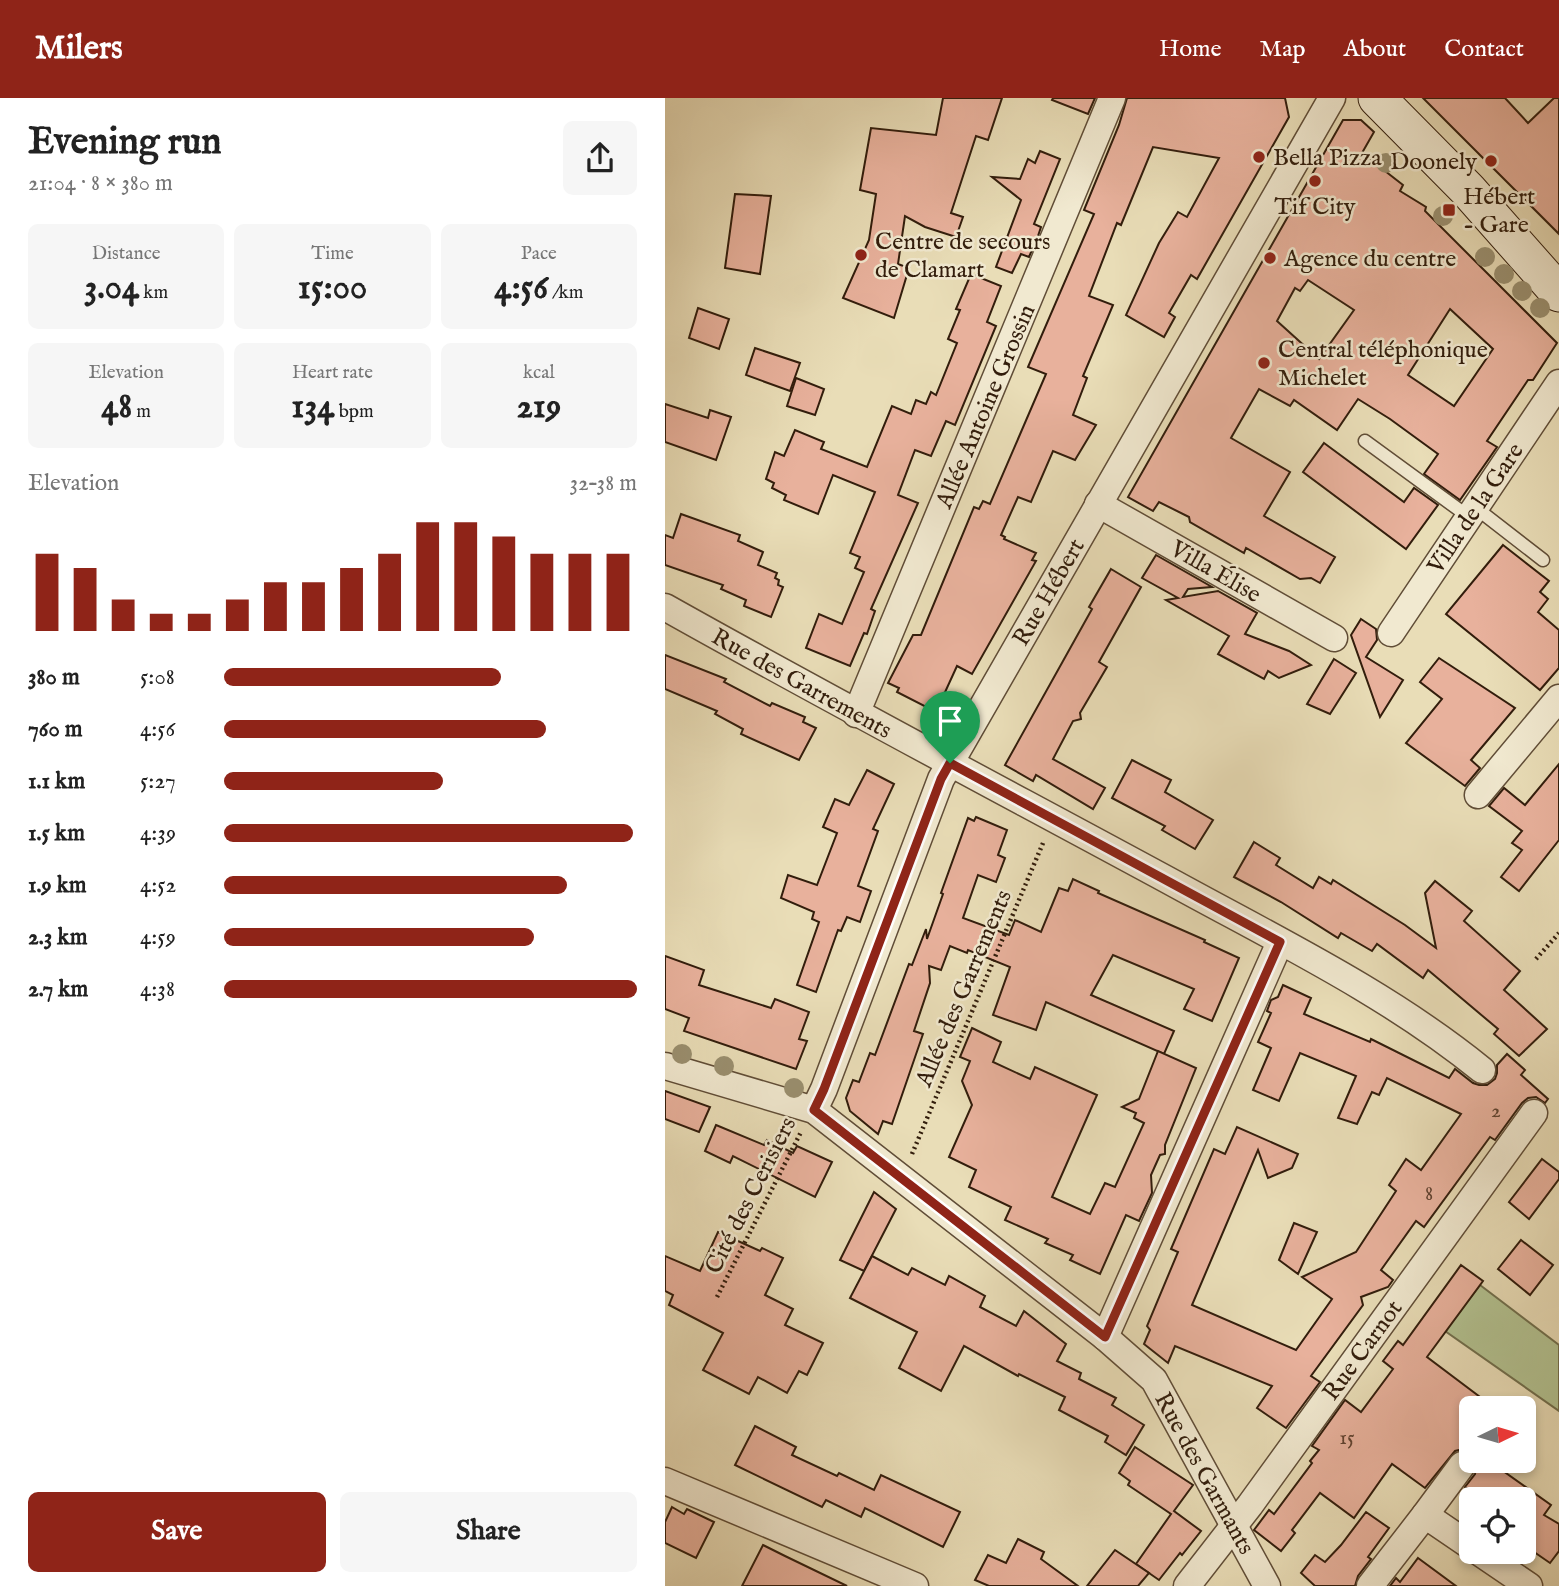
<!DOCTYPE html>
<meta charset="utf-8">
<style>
body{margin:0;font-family:"IM FELL English",serif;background:#f6f6f6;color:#222;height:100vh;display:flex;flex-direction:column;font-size:26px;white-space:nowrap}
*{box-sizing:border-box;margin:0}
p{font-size:23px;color:#767676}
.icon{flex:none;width:38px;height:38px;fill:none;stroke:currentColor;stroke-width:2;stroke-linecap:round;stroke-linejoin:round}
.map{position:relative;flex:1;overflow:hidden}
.drawer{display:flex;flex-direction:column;background:#fff;width:665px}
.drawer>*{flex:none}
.needle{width:46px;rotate:85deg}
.buttons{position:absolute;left:794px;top:1298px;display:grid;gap:14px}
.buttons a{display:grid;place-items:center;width:77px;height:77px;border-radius:10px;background:#fff;box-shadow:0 4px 10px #0003;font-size:35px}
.pin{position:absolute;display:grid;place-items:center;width:60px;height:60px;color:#fff;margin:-72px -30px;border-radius:50% 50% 50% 0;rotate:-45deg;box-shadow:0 0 7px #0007}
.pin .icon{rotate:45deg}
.round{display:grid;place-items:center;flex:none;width:74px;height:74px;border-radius:10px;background:#f6f6f6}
.head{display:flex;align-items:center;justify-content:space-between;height:119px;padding:0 28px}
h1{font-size:38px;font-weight:700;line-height:52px}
.metrics{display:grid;grid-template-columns:repeat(3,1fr);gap:10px;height:119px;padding:7px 28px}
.metrics div{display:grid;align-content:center;border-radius:10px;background:#f6f6f6;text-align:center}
.metrics b{font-size:35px;font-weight:700}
.metrics small{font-size:19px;font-weight:400}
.metrics p{font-size:19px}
.chart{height:196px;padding:14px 28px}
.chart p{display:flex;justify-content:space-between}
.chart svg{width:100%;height:126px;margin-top:7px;stroke:#8f2418;stroke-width:6}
.action{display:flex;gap:14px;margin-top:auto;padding:14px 28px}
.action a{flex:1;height:80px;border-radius:10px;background:#8f2418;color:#fff;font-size:28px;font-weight:700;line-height:80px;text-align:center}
.action a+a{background:#f6f6f6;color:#222}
ul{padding:0 28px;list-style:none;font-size:23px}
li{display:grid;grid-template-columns:112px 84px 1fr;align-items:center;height:52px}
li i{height:18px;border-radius:9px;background:#8f2418}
header{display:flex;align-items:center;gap:42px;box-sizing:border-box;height:98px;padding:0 35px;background:#8f2418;color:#fff}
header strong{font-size:33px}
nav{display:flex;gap:38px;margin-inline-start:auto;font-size:24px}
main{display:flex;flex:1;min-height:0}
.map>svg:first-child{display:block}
</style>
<header>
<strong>Milers</strong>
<nav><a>Home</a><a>Map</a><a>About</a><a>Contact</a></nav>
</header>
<main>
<section class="drawer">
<div class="head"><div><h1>Evening run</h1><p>21:04 · 8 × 380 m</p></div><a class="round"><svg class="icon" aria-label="share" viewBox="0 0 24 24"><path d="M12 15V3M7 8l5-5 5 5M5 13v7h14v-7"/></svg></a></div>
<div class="metrics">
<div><p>Distance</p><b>3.04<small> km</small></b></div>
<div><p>Time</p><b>15:00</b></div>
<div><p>Pace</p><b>4:56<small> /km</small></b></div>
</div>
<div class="metrics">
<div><p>Elevation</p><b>48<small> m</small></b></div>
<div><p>Heart rate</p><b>134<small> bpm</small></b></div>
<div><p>kcal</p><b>219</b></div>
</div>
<div class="chart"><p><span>Elevation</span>32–38 m</p>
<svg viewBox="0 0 160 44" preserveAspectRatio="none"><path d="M5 44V17M15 44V22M25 44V33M35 44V38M45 44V38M55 44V33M65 44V27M75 44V27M85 44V22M95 44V17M105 44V6M115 44V6M125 44V11M135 44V17M145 44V17M155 44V17"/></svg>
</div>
<ul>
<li><b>380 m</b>5:08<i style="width:67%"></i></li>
<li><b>760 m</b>4:56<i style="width:78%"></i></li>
<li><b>1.1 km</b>5:27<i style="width:53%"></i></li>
<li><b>1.5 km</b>4:39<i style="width:99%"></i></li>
<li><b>1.9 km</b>4:52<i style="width:83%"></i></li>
<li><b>2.3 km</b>4:59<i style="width:75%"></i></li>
<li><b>2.7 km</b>4:38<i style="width:100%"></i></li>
</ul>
<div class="action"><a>Save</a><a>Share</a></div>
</section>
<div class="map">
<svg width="894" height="1488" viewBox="0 0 894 1488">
<rect width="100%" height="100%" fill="#e9ddb7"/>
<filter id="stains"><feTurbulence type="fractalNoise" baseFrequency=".00286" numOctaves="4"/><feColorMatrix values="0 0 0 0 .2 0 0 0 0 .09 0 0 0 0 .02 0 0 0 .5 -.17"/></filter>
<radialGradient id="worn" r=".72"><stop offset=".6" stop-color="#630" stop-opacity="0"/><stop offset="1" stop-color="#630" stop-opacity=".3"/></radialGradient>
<polygon fill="#b3c291" stroke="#72704e" stroke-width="2" points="815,1187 894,1247 894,1313 780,1233"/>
<g fill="#e8b19c" stroke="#321d0c" stroke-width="2" fill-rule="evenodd">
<polygon points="278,0 337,0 323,42 311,38 286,115 298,119 291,139 260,129 240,118 233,166 244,170 229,220 178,200 204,142 211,96 195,92 206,30 271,37"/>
<polygon points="388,0 430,0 423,16 387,2"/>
<polygon points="462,0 620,0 624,19 532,181 526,177 504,215 510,219 499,239 461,217 494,145 513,114 522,119 554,60 488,49 456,127 452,125 424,198 448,207 418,278 422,280 408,317 431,327 410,362 388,353 366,404 353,399 336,437 340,439 339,441 371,455 367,462 371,463 307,576 292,568 271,614 232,594 234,590 223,585 248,537 256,537 309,409 314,411 318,403 325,406 381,276 363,269 429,116 419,112 454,27"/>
<polygon points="758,0 840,0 863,25 889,0 894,0 894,136"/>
<path d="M678 22H696L709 34 697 55 738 87 735 93 761 109 760 113 892 245 868 282H863L822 343 832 349 795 402 759 376 773 356 725 321 693 301 672 332 629 302 625 308 594 291 566 340 625 374 599 418 670 459 655 485 646 480 635 481 581 450 579 455 525 424 524 419 494 404 488 413 463 399ZM643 182 689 212 654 261 612 223 630 190 635 193ZM785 211 828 251 789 308 743 277Z"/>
<polygon points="375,53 395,61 369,126 376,129 373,138 364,159 356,156 347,175 331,169 356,102 327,79 355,81 363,61 370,65"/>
<polygon points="70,96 106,98 95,176 60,170"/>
<polygon points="306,176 336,188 322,224 331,228 290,327 281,323 266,358 250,352 233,397 253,405 206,511 210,513 202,536 199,535 185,568 141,550 154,516 177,526 199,474 190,470 195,459 185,455 210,394 168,377 153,416 119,402 121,397 107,390 109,385 101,381 110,354 119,358 130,332 159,344 156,351 202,369 227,308 246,316 251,302 261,306 266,294 271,297 292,245 283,241 295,212 291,211"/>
<polygon points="33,210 64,221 54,251 24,240"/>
<polygon points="90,250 135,265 125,293 81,277"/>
<polygon points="131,280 159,291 150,317 122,308"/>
<polygon points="0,306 43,320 45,312 66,319 51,362 0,344"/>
<polygon points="659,345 739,404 749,390 773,407 741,451 638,374"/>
<polygon points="16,416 75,437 73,443 98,454 93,467 112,475 110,480 114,482 113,487 118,489 106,519 79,508 81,502 56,491 58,487 0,467 0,437 8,440"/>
<polygon points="838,447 884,483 875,494 883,501 873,514 894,532 894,570 875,592 781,516"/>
<polygon points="491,457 547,489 523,491 518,499 553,493 592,515 580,536 624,553 646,567 614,580 603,573 599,581 553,556 564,538 501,502 513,500 477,480"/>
<polygon points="446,471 476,489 434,564 442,569 415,615 416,621 408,623 388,661 440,690 428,711 371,677 368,683 340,667 427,511 424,509"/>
<polygon points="696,521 711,531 712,542 701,559 738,582 715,619 686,537"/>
<polygon points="0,557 61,581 59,584 105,608 107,605 140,619 138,624 151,630 134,662 76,636 78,631 50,616 52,613 0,591"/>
<polygon points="774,560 850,610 806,662 815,670 800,688 741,645 777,601 755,584"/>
<polygon points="669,561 691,575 665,616 642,606"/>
<polygon points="467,662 506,682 500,694 548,722 530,751 497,732 500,728 447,700"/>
<polygon points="894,666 894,742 854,793 836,779 857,752 847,745 857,733 824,708 839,690 860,707"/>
<polygon points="202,672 229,686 208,731 213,733 193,788 206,793 195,824 182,819 176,833 173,832 151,894 132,887 154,824 147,821 149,814 116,800 123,777 152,787 172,735 158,729 170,701 184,707"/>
<polygon points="311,719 342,732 333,757 340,760 331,784 313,777 298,820 344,837 350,822 376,834 394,790 403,793 408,781 434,793 433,795 540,842 539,844 574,860 547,923 519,911 529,891 448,857 426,897 509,933 499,956 381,904 371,932 328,917 345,869 303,852 302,855 285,848 276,872 264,868 265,885 249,933 258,936 227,1026 218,1023 213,1036 185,1013 181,1000 188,982 194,984 205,955 210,957 244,866 247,867 261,831 262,841 278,796 276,795 303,720 309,723"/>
<polygon points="589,744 615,760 611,767 648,790 654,779 666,786 668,782 740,827 771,850 760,795 770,783 807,813 799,823 855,873 839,892 882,931 854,958 829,936 833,931 763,872 758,880 712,846 707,853 676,835 673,840 616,804 569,779"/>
<polygon points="0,858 39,872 34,887 106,910 110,901 144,914 134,941 142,943 131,971 19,933 24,920 0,911"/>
<polygon points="618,887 646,900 639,916 705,944 706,941 784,980 790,971 808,985 814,987 822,987 830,981 832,975 832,967 842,956 860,972 856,977 883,1001 880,1005 871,999 863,1000 857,1005 830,1042 825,1039 759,1129 751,1123 716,1172 728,1182 723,1189 696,1199 698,1207 646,1278 655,1284 621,1330 592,1310 607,1288 510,1248 503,1265 479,1246 485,1232 482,1228 513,1154 506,1151 549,1051 560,1056 572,1029 633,1056 627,1070 603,1080 593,1052 527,1207 631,1252 667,1201 637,1179 691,1154 731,1093 724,1087 741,1061 756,1072 796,1016 722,980 714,997 707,994 692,1026 673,1020 691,978 635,955 614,1003 588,992 606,950 593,944 606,915 602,913 606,902 613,899"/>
<polygon points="307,930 336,944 328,964 365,981 370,969 432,997 387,1099 425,1116 440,1085 450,1089 479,1025 469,1020 471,1015 457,1009 474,1001 493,953 531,970 500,1047 500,1056 495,1057 486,1077 487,1095 474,1123 461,1117 435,1176 405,1162 408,1157 380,1145 383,1141 340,1122 346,1109 304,1089 311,1072 284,1059 307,1007 297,983 305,963 295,959"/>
<polygon points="0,993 45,1009 34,1034 0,1021"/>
<polygon points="51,1027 99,1047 102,1042 128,1055 132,1048 167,1064 150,1099 68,1058 65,1065 40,1053"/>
<polygon points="877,1061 894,1074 894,1081 864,1121 844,1104"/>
<polygon points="209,1094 231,1111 199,1173 175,1162"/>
<polygon points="629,1125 652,1134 633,1176 614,1162"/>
<polygon points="53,1134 95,1153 97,1150 118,1160 100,1197 128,1211 120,1227 158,1245 142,1277 134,1273 122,1295 93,1279 84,1296 38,1272 58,1235 4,1207 8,1197 0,1193 0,1158 35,1173"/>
<polygon points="856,1142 888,1167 865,1197 833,1171"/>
<polygon points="207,1158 243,1177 247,1170 280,1187 284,1178 320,1198 315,1209 351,1228 359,1213 401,1246 392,1263 416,1275 414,1281 451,1300 447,1307 479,1327 461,1357 440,1344 443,1338 394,1312 400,1299 354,1276 353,1278 299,1248 276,1293 234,1270 252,1234 185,1200"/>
<polygon points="796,1167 818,1183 762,1259 831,1311 807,1311 807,1355 798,1351 790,1353 760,1390 727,1366 689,1420 655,1395 627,1432 630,1435 616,1453 589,1432 604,1412 609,1416 647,1365 645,1363 654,1352 647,1348 680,1302 696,1314 728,1271 718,1263 733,1243 738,1247"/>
<polygon points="90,1328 131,1349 127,1357 172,1378 174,1375 209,1392 216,1377 295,1414 278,1449 200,1410 196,1419 161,1402 157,1409 70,1367"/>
<polygon points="470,1349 528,1387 509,1413 536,1433 517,1457 515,1455 494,1482 471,1466 506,1416 463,1387 465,1383 454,1375"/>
<polygon points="812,1363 824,1363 886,1407 879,1417 894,1426 894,1453 885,1465 859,1447 859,1402 818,1402 800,1389 810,1376"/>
<polygon points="7,1409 19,1416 22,1411 49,1424 31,1460 0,1445 0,1424"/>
<polygon points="701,1414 724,1430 703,1459 706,1461 693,1478 690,1488 650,1488 636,1475 650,1457 660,1464 676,1447"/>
<polygon points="353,1441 379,1454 376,1461 413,1488 324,1488 310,1482 323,1457 341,1465"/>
<polygon points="98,1447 120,1458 182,1488 77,1488"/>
<polygon points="450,1452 484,1475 473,1488 422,1488"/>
<polygon points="753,1460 791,1488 725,1488 731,1480 735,1484"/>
</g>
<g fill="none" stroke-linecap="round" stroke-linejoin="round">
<defs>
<g id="service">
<polyline points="700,343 804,419"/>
<polyline points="811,410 878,462"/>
</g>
<g id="minor">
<polyline points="433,406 669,540"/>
<path d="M0 509C169 604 340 694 510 786 614 843 725 897 817 972"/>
<polyline points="726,535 894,285"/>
<polyline points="191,616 447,0"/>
<polyline points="813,697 894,600"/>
<polyline points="0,968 149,1012 440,1239 489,1282 602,1488"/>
<polyline points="149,1012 159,991 276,681 667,0"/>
<polyline points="440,1239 615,844"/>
<polyline points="0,1383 250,1488"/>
<polyline points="760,1417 797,1367"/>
<polyline points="814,1454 864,1488"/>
<polyline points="522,1488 585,1407 869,1015"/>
<polyline points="705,1488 760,1417 807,1449"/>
</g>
<polyline id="secondary" points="712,0 803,92 894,195"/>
</defs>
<use href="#service" stroke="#604d37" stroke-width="15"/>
<use href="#minor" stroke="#604d37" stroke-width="29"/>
<use href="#secondary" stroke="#321d0c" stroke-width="39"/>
<g stroke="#321d0c" stroke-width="4.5" stroke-dasharray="2 3.5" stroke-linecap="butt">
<polyline points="871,861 894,835"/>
<polyline points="247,1056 378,745"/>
<polyline points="52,1199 136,1034"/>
</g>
<use href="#service" stroke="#f1e9d0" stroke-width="12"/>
<use href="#minor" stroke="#f1e9d0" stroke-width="26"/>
<use href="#secondary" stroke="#f1e9d0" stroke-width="37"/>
</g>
<g fill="#9a8f6f">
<circle cx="721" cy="65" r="10"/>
<circle cx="778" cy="118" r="10"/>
<circle cx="820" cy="159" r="10"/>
<circle cx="839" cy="176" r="10"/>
<circle cx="857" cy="193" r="10"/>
<circle cx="875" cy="210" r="10"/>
<circle cx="17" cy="956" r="10"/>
<circle cx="59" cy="968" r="10"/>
<circle cx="129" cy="990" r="10"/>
</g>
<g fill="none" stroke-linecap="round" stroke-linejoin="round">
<defs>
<polygon id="route" points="285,665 615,844 440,1239 149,1012 159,991 276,681"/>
</defs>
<use href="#route" stroke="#fff" stroke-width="14"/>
<use href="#route" stroke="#8f2418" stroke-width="9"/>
</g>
<g fill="#8f2418" stroke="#f1e9d0" stroke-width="2.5">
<circle cx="594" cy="59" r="7"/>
<circle cx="826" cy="63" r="7"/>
<circle cx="650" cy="83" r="7"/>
<rect x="777" y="105" width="14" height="14" rx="3.5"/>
<circle cx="196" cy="157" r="7"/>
<circle cx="605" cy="160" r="7"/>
<circle cx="599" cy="265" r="7"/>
</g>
<g text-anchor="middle" stroke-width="5" stroke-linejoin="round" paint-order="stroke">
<g font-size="21" fill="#604230">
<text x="831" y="1019">2</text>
<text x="764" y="1102">8</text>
<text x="682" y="1346">15</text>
</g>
<g font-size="24" fill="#321d0c" stroke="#f1e9d0" text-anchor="start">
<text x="608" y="67">Bella Pizza</text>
<text x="812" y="71" text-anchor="end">Doonely</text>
<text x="798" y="106">Hébert<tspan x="798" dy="28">- Gare</tspan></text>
<text x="650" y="116" text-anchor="middle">Tif City</text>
<text x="210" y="151">Centre de secours<tspan x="210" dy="28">de Clamart</tspan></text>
<text x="619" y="168">Agence du centre</text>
<text x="613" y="259">Central téléphonique<tspan x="613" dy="28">Michelet</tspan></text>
</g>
<g font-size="24" fill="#321d0c" stroke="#f1e9d0">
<text transform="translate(320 308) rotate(-67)" y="8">Allée Antoine Grossin</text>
<text transform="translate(810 410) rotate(-56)" y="8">Villa de la Gare</text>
<text transform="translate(551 473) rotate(30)" y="8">Villa Élise</text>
<text transform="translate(383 494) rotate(-60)" y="8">Rue Hébert</text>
<text transform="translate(137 585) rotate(29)" y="8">Rue des Garrements</text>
<text transform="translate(298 890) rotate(-67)" y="8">Allée des Garrements</text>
<text transform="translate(85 1097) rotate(-63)" y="8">Cité des Cerisiers</text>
<text transform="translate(697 1252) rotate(-54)" y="8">Rue Carnot</text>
<text transform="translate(540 1375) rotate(61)" y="8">Rue des Garmants</text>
</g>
</g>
<rect width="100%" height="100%" filter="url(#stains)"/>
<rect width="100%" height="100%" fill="url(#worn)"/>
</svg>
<div class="buttons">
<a><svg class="needle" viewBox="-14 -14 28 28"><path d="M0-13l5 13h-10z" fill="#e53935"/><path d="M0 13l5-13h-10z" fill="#767676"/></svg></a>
<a><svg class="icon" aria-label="locate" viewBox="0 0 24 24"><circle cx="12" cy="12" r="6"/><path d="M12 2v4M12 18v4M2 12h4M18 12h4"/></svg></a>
</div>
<div class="pin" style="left:285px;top:665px;background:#1e9e55"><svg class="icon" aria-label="arrive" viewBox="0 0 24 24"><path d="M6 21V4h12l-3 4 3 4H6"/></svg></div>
</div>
</main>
